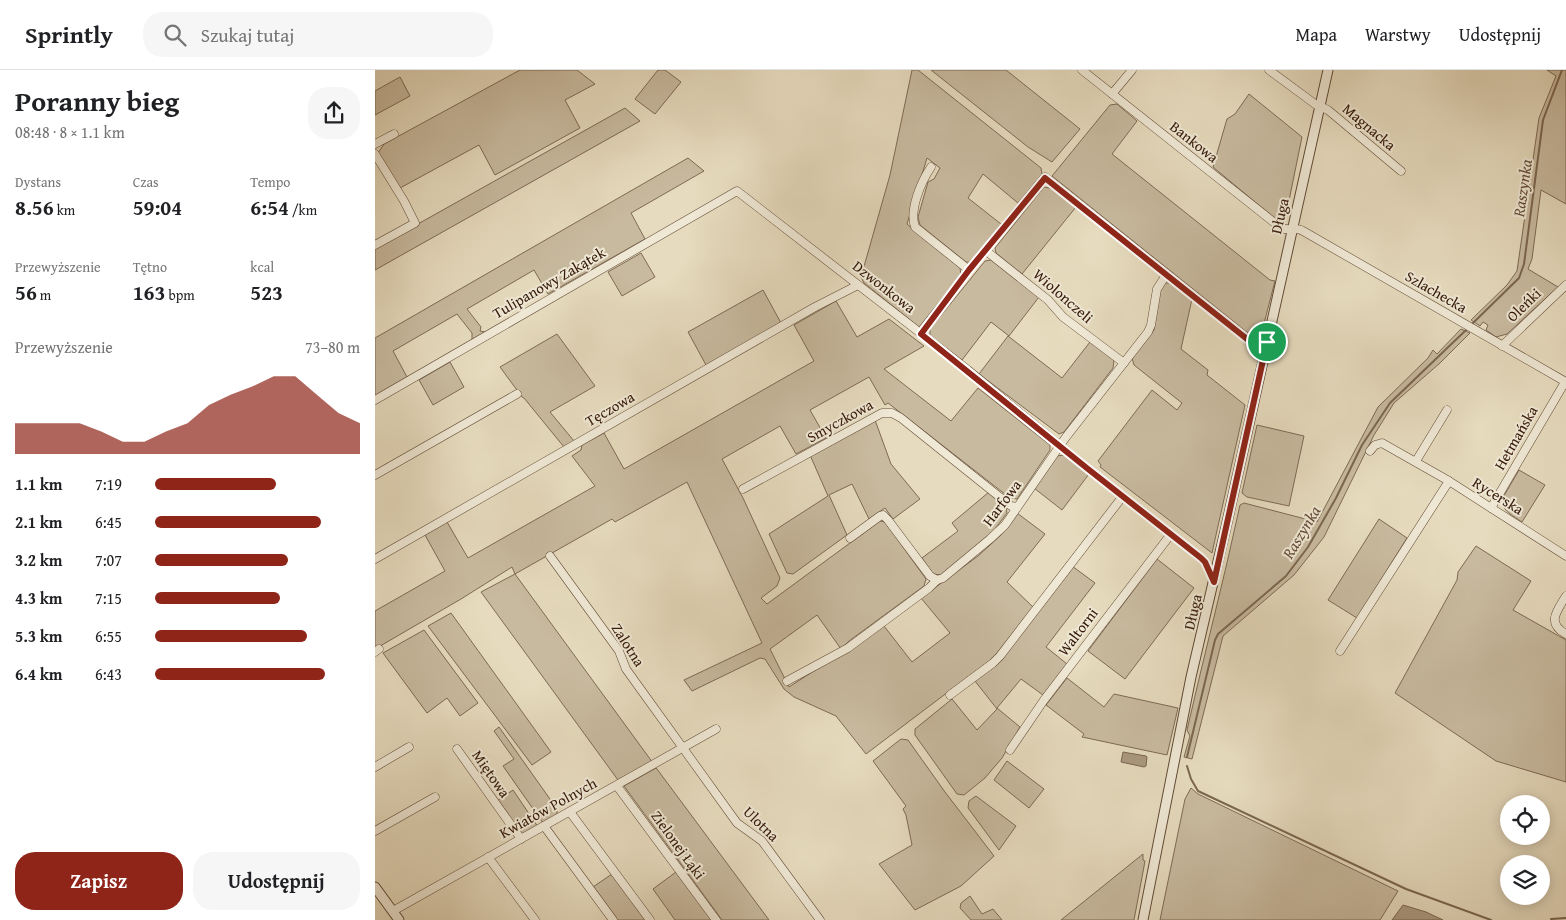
<!DOCTYPE html>
<html lang="pl">
<meta charset="utf-8">
<style>
body{margin:0;font-family:"Gentium Book Plus",serif;background:#f6f6f6;color:#202124;height:100vh;display:flex;flex-direction:column;font-size:19px;white-space:nowrap}
*{box-sizing:border-box;margin:0}
p{font-size:16px;color:#757577}
.icon{flex:none;width:28px;height:28px;fill:none;stroke:currentColor;stroke-width:2;stroke-linecap:round;stroke-linejoin:round}
.map{position:relative;flex:1;overflow:hidden}
.details{display:flex;flex-direction:column;background:#fff;width:375px}
.details>*{flex:none}
.controls{position:absolute;left:1125px;top:725px;display:grid;gap:10px}
.controls a{display:grid;place-items:center;width:50px;height:50px;border-radius:50%;background:#fff;box-shadow:0 2px 12px #0003;font-size:25px}
.pin{position:absolute;display:grid;place-items:center;width:42px;height:42px;color:#fff;margin:-21px;border:2px solid #fff;border-radius:50%;box-shadow:0 1px 5px #0007}
.round{display:grid;place-items:center;flex:none;width:52px;height:52px;border-radius:20px;background:#f6f6f6}
.head{display:flex;align-items:center;justify-content:space-between;height:85px;padding:0 15px}
h1{font-size:28px;font-weight:600;line-height:38px}
.figures{display:grid;grid-template-columns:repeat(3,1fr);gap:8px;height:85px;padding:5px 15px}
.figures div{display:grid;align-content:center}
.figures b{font-size:21px;font-weight:600}
.figures small{font-size:14px;font-weight:400}
.figures p{font-size:14px}
.chart{height:140px;padding:10px 15px}
.chart p{display:flex;justify-content:space-between}
.chart svg{width:100%;height:90px;margin-top:5px;fill:#8f2418;opacity:.7}
.button{display:flex;gap:10px;margin-top:auto;padding:10px 15px}
.button a{flex:1;height:58px;border-radius:20px;background:#8f2418;color:#fff;font-size:20px;font-weight:600;line-height:58px;text-align:center}
.button a+a{background:#f6f6f6;color:#202124}
ul{padding:0 15px;list-style:none;font-size:16px}
li{display:grid;grid-template-columns:80px 60px 1fr;align-items:center;height:38px}
li i{height:12px;border-radius:6px;background:#8f2418}
header{display:flex;align-items:center;gap:30px;box-sizing:border-box;height:70px;padding:0 25px;background:#fff;border-bottom:1px solid #e0e0e0}
header strong{font-size:24px}
nav{display:flex;gap:28px;margin-inline-start:auto;font-size:18px}
.search{width:350px;height:45px;background:#f6f6f6;display:flex;align-items:center;gap:12px;box-sizing:border-box;padding:0 18px;border-radius:20px;color:#757577;font-size:19px}
main{display:flex;flex:1;min-height:0}
.map>svg:first-child{display:block}
</style>
<header>
<strong>Sprintly</strong>
<div class="search"><svg class="icon" aria-label="search" viewBox="0 0 24 24"><circle cx="10" cy="10" r="6"/><path d="M15 15l6 6"/></svg>Szukaj tutaj</div>
<nav><a>Mapa</a><a>Warstwy</a><a>Udostępnij</a></nav>
</header>
<main>
<section class="details">
<div class="head"><div><h1>Poranny bieg</h1><p>08:48 · 8 × 1.1 km</p></div><a class="round"><svg class="icon" aria-label="share" viewBox="0 0 24 24"><path d="M12 15V3M7 8l5-5 5 5M5 13v7h14v-7"/></svg></a></div>
<div class="figures">
<div><p>Dystans</p><b>8.56<small> km</small></b></div>
<div><p>Czas</p><b>59:04</b></div>
<div><p>Tempo</p><b>6:54<small> /km</small></b></div>
</div>
<div class="figures">
<div><p>Przewyższenie</p><b>56<small> m</small></b></div>
<div><p>Tętno</p><b>163<small> bpm</small></b></div>
<div><p>kcal</p><b>523</b></div>
</div>
<div class="chart"><p><span>Przewyższenie</span>73–80 m</p>
<svg viewBox="0 0 160 44" preserveAspectRatio="none"><path d="M0 44V29L10 29L20 29L30 29L40 33L50 38L60 38L70 33L80 29L90 20L100 15L110 11L120 6L130 6L140 15L150 24L160 29V44z"/></svg>
</div>
<ul>
<li><b>1.1 km</b>7:19<i style="width:59%"></i></li>
<li><b>2.1 km</b>6:45<i style="width:81%"></i></li>
<li><b>3.2 km</b>7:07<i style="width:65%"></i></li>
<li><b>4.3 km</b>7:15<i style="width:61%"></i></li>
<li><b>5.3 km</b>6:55<i style="width:74%"></i></li>
<li><b>6.4 km</b>6:43<i style="width:83%"></i></li>
</ul>
<div class="button"><a>Zapisz</a><a>Udostępnij</a></div>
</section>
<div class="map">
<svg width="1191" height="850" viewBox="0 0 1191 850">
<rect width="100%" height="100%" fill="#e6dbbe"/>
<filter id="stains"><feTurbulence type="fractalNoise" baseFrequency=".004" numOctaves="4"/><feColorMatrix values="0 0 0 0 .2 0 0 0 0 .09 0 0 0 0 .02 0 0 0 .5 -.17"/></filter>
<radialGradient id="worn" r=".72"><stop offset=".6" stop-color="#630" stop-opacity="0"/><stop offset="1" stop-color="#630" stop-opacity=".3"/></radialGradient>
<g fill="#c8ba9f" stroke="#7e6a54">
<polygon points="145,0 202,0 220,14 190,30 205,58 120,105 104,75 25,118 3,83 9,74"/>
<polygon points="283,0 290,0 306,12 280,44 260,29"/>
<polygon points="537,0 543,0 666,98 667,104 643,133 608,104 593,128 626,154 597,192 591,192 545,155 543,147 553,112 559,109 565,98 552,88 532,154 585,198 586,205 544,257 489,213 486,207 515,105"/>
<polygon points="556,0 631,0 705,59 677,92 653,77"/>
<polygon points="1172,0 1191,0 1191,134 1166,120 1157,189 1153,199 1183,217 1132,264 1121,267 1111,260 1113,255 1108,252 1105,256 1096,250 1132,215 1142,201 1164,48 1181,6"/>
<polygon points="25,7 35,26 0,45 0,21"/>
<polygon points="874,24 927,67 910,150 904,152 838,97 852,49 860,44"/>
<polygon points="742,34 762,51 737,84 895,210 900,211 886,265 878,267 677,106 735,35"/>
<polygon points="250,38 265,51 0,200 0,178"/>
<polygon points="313,88 329,101 256,143 270,169 173,224 159,200 92,239 106,257 105,261 110,262 97,271 97,263 82,244 18,281 32,307 0,326 0,268"/>
<polygon points="669,117 680,119 701,137 647,204 621,183 620,178"/>
<polygon points="266,183 280,207 247,226 233,202"/>
<polygon points="616,190 664,227 634,266 616,252 587,290 555,266 555,259 610,191"/>
<polygon points="791,213 797,213 817,229 806,279 833,300 832,305 870,335 837,483 725,397 726,395 723,391 777,320 802,340 807,333 759,295 757,288 779,260 784,220"/>
<polygon points="388,220 406,253 331,295 313,262"/>
<polygon points="461,231 482,267 514,249 549,276 509,299 576,351 603,318 675,375 675,380 642,429 635,428 513,333 510,335 494,307 435,340 451,368 421,384 405,356 347,389 368,428 405,508 402,516 386,528 392,534 505,451 510,452 551,509 549,516 474,571 466,579 442,545 395,579 414,617 509,556 537,592 575,563 546,528 603,486 626,465 642,443 670,464 632,512 658,537 618,588 491,684 461,646 419,627 409,619 390,589 385,588 317,621 309,610 387,573 312,412 240,452 237,449 140,504 278,693 243,710 106,522 140,504 137,497 86,529 0,579 0,541 70,501 50,465 72,452 93,488 220,416 197,386 206,380 207,375 229,363 249,399 439,291 419,255"/>
<path d="M1086 259 1095 263 1065 293 1019 333 999 365 949 467 919 505 848 566 817 689 809 687 815 666 812 660C829 585 849 510 865 435L869 433 942 452 1003 337 1053 288 1058 280 1062 284Z"/>
<polygon points="182,264 220,316 175,342 199,371 189,377 149,328 147,327 125,297"/>
<polygon points="633,266 687,308 715,272 739,290 738,298 689,362 684,364 604,304"/>
<polygon points="75,292 89,317 58,335 44,310"/>
<polygon points="500,350 516,394 545,429 518,449 510,438 494,449 477,414 454,425 472,465 418,504 412,503 394,464 453,426 435,385"/>
<polygon points="882,355 929,366 914,436 872,427 867,423"/>
<polygon points="689,385 714,404 687,440 659,418 682,386"/>
<path d="M1144 400 1170 415 1147 452C1138 446 1129 442 1126 431Z"/>
<polygon points="614,422 631,435 632,443 614,467 566,505 558,504 547,488 583,461 577,453"/>
<polygon points="1004,449 1032,468 982,548 953,530"/>
<polygon points="1101,476 1156,511 1138,540 1191,570 1191,712 1121,691 1020,623 1082,510 1083,502"/>
<polygon points="782,489 819,518 750,609 713,581"/>
<polygon points="697,496 720,513 671,577 692,594 668,625 646,609 622,638 645,657 627,688 610,708 589,725 582,724 540,665 540,659 577,629 602,660 622,639 600,611 627,590"/>
<polygon points="76,543 176,682 157,695 53,556"/>
<polygon points="49,560 103,633 85,646 72,628 52,643 8,583"/>
<polygon points="692,608 729,637 739,624 803,638 792,685 707,667 709,664 671,635"/>
<polygon points="124,657 182,739 182,746 168,753 128,696 139,689 119,661"/>
<polygon points="526,669 533,670 570,722 619,786 586,816 540,840 504,794 537,775 531,745 528,739 531,736 498,691"/>
<polygon points="632,691 669,719 654,738 619,710"/>
<polygon points="281,698 282,699 394,850 347,850 249,716"/>
<polygon points="816,718 823,724 1023,821 1005,850 785,850 810,729"/>
<polygon points="138,720 163,757 146,766 122,731"/>
<polygon points="601,726 641,756 624,780 593,738 594,731"/>
<polygon points="768,784 768,790 770,791 759,850 686,850"/>
<polygon points="301,802 337,850 300,850 278,819"/>
<polygon points="237,804 271,850 241,850 218,817"/>
<polygon points="595,826 607,844 618,839 627,850 596,850 585,838 586,833"/>
</g>
<g fill="#aa9980" stroke="#7b6650">
<polygon points="748,682 771,686 772,687 771,696 769,697 746,692"/>
<polygon points="1028,835 1051,842 1068,850 1017,850"/>
</g>
<g fill="none" stroke-linecap="round" stroke-linejoin="round">
<g stroke="#7b6650" stroke-width="2">
<polyline points="1098,253 1144,208 1149,194 1168,50 1187,0"/>
<polyline points="812,687 840,570 843,564 911,506 933,477 961,428 987,375 1015,333 1091,260"/>
<polyline points="812,696 816,709 823,721 1031,819 1116,850"/>
<polyline points="1176,849 1191,848"/>
</g>
<defs>
<g id="minor">
<path d="M707 0 906 158C913 161 921 157 928 161L1191 312"/>
<polyline points="894,0 940,34 953,40 1026,101"/>
<polyline points="737,24 757,0"/>
<polyline points="0,74 19,64"/>
<polyline points="0,84 29,131 40,153 0,175"/>
<path d="M556 97C546 112 534 140 540 157L594 200"/>
<polyline points="610,180 673,230 688,247 749,293"/>
<polyline points="546,264 594,200 670,107 873,269 876,271 892,272"/>
<polyline points="1127,276 1191,215"/>
<polyline points="0,330 362,121 593,300 713,399 826,488 830,492 839,512"/>
<polyline points="995,381 1000,375 1007,373 1074,411 1191,486"/>
<polyline points="1041,391 1072,340"/>
<polyline points="0,405 142,324"/>
<polyline points="368,419 507,343 517,343 526,348 636,436 642,437"/>
<polyline points="1116,438 1190,312"/>
<polyline points="475,468 505,446 508,445 513,450 555,506 562,510"/>
<polyline points="175,486 244,581 251,599 362,753 387,771 445,850"/>
<polyline points="0,489 440,237 483,215"/>
<path d="M1191 526C1182 541 1171 553 1191 564"/>
<polyline points="965,581 1074,411"/>
<polyline points="0,582 4,579"/>
<polyline points="412,611 473,578 554,518 562,510 568,508 615,469 630,455 691,367 773,262 776,255 782,219 791,205"/>
<polyline points="575,625 618,593 625,586 748,426"/>
<polyline points="82,679 146,769"/>
<polyline points="635,680 669,630 796,464"/>
<polyline points="0,697 34,677"/>
<polyline points="242,716 341,850"/>
<polyline points="195,742 275,850"/>
<polyline points="169,756 238,850"/>
<polyline points="0,761 60,727"/>
<polyline points="113,787 160,850"/>
<polyline points="18,841 341,659"/>
</g>
<g id="tertiary">
<polyline points="0,817 24,850"/>
<polyline points="768,850 816,607 851,457 953,0"/>
</g>
</defs>
<use href="#minor" stroke="#614a36" stroke-width="9"/>
<use href="#tertiary" stroke="#614a36" stroke-width="11"/>
<use href="#minor" stroke="#efe8d5" stroke-width="8"/>
<use href="#tertiary" stroke="#efe8d5" stroke-width="9"/>
</g>
<g fill="none" stroke-linecap="round" stroke-linejoin="round">
<defs>
<polygon id="route" points="670,108 872,269 876,271 892,272 839,512 830,492 826,488 713,399 546,264 594,200"/>
</defs>
<use href="#route" stroke="#fff" stroke-width="10"/>
<use href="#route" stroke="#8f2418" stroke-width="6"/>
</g>
<g text-anchor="middle" stroke-width="4" stroke-linejoin="round" paint-order="stroke">
<g font-size="15" fill="#351908" stroke="#efe8d5">
<text transform="translate(994 57) rotate(40)" y="5">Magnacka</text>
<text transform="translate(819 72) rotate(38)" y="5">Bankowa</text>
<text transform="translate(905 146) rotate(-77)" y="5">Długa</text>
<text transform="translate(174 213) rotate(-30)" y="5">Tulipanowy Zakątek</text>
<text transform="translate(509 217) rotate(38)" y="5">Dzwonkowa</text>
<text transform="translate(1061 222) rotate(30)" y="5">Szlachecka</text>
<text transform="translate(688 226) rotate(41)" y="5">Wiolonczeli</text>
<text transform="translate(1149 235) rotate(-44)" y="5">Oleńki</text>
<text transform="translate(235 339) rotate(-30)" y="5">Tęczowa</text>
<text transform="translate(465 351) rotate(-29)" y="5">Smyczkowa</text>
<text transform="translate(1141 368) rotate(-60)" y="5">Hetmańska</text>
<text transform="translate(1123 426) rotate(32)" y="5">Rycerska</text>
<text transform="translate(627 433) rotate(-53)" y="5">Harfowa</text>
<text transform="translate(818 542) rotate(-77)" y="5">Długa</text>
<text transform="translate(703 562) rotate(-53)" y="5">Waltorni</text>
<text transform="translate(253 575) rotate(58)" y="5">Zalotna</text>
<text transform="translate(116 704) rotate(55)" y="5">Miętowa</text>
<text transform="translate(173 738) rotate(-29)" y="5">Kwiatów Polnych</text>
<text transform="translate(386 754) rotate(44)" y="5">Ulotna</text>
<text transform="translate(303 775) rotate(54)" y="5">Zielonej Łąki</text>
</g>
<g font-size="16" font-style="italic" fill="#644c38" stroke="#efe8d5">
<text transform="translate(1147 118) rotate(-82)" y="6">Raszynka</text>
<text transform="translate(926 462) rotate(-59)" y="6">Raszynka</text>
</g>
</g>
<rect width="100%" height="100%" filter="url(#stains)"/>
<rect width="100%" height="100%" fill="url(#worn)"/>
</svg>
<div class="controls">
<a><svg class="icon" aria-label="locate" viewBox="0 0 24 24"><circle cx="12" cy="12" r="6"/><path d="M12 2v4M12 18v4M2 12h4M18 12h4"/></svg></a>
<a><svg class="icon" aria-label="layers" viewBox="0 0 24 24"><path d="M12 4l9 5-9 5-9-5zM3 14l9 5 9-5"/></svg></a>
</div>
<div class="pin" style="left:892px;top:272px;background:#1e9e55"><svg class="icon" aria-label="arrive" viewBox="0 0 24 24"><path d="M6 21V4h12l-3 4 3 4H6"/></svg></div>
</div>
</main>
